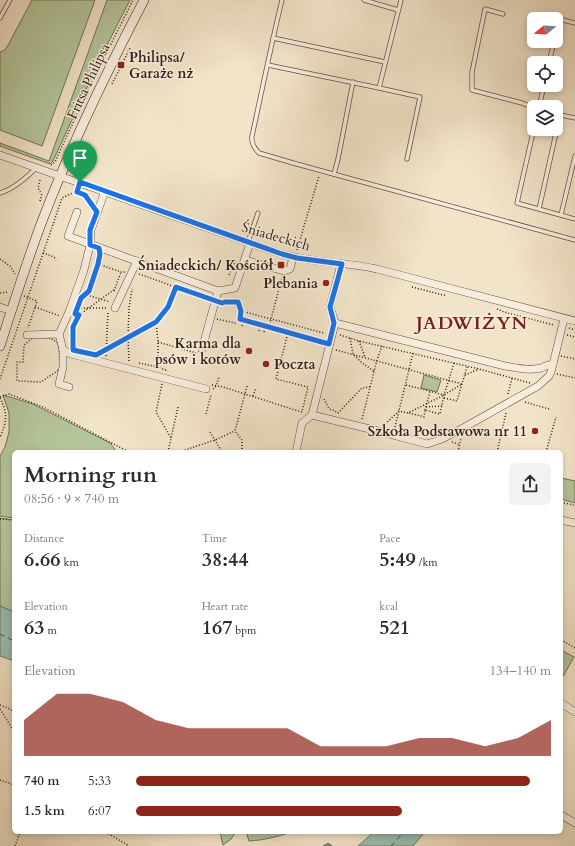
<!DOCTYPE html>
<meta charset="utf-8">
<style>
body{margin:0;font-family:Cardo,serif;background:#f2f2f3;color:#2b2b33;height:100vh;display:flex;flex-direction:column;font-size:15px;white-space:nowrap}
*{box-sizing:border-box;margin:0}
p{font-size:13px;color:#7c7c81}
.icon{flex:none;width:22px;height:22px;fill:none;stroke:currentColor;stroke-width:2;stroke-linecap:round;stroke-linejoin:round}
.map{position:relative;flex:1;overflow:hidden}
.details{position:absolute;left:12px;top:450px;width:551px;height:384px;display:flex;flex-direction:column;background:#fff;border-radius:6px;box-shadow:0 2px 6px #0003}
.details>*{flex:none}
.needle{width:26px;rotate:252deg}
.controls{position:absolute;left:527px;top:12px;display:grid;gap:8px}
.controls a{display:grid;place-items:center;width:36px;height:36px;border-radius:6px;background:#fff;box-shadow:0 2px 6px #0003;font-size:20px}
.pin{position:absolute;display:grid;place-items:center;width:34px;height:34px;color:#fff;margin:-41px -17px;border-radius:50% 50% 50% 0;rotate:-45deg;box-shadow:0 0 4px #0007}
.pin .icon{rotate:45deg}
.round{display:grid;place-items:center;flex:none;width:42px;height:42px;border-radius:6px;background:#f2f2f3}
.head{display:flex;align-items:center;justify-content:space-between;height:68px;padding:0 12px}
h1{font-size:22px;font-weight:600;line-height:30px}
.stats{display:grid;grid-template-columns:repeat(3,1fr);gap:6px;height:68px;padding:4px 12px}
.stats div{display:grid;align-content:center}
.stats b{font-size:20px;font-weight:600}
.stats small{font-size:11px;font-weight:400}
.stats p{font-size:11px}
.chart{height:112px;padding:8px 12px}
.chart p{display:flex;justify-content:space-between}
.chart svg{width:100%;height:72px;margin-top:4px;fill:#8f2418;opacity:.7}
ul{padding:0 12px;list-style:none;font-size:13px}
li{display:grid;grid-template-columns:64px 48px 1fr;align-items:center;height:30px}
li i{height:10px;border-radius:5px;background:#8f2418}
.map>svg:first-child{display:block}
</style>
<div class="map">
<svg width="575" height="846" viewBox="0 0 575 846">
<rect width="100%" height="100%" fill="#f2e4c9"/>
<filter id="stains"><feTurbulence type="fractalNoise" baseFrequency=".005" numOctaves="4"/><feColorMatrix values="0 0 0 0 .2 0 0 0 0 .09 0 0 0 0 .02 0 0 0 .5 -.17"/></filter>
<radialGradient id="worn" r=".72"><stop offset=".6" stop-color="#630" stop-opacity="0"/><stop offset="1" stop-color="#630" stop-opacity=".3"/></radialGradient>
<g fill="#b4c59b" stroke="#717259">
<polygon points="32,0 95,0 42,146 0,130 0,52 5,50 7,47"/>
<path d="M107 0H130C102 53 78 107 53 161L50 164 0 146V143L49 161Z"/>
<polygon points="424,375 441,380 437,392 421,388"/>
<polygon points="3,395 33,404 110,443 117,452 14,452 14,518 0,516 0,456 5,447 9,432 9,413"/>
<polygon points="561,478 575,481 575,503 561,499"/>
<polygon points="0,518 14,520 14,612 0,606"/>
<polygon points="561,650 574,657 561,680"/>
<polygon points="220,832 236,832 231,839 223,845"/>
<path d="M248 832H291C277 837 264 840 249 841L247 835Z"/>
</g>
<g fill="#9bbfb4" stroke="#6f7f75">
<polygon points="0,606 14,612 14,661 0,656"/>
<polygon points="374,832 425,832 413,846 358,846"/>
</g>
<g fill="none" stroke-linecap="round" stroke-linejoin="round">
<polyline stroke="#6f7f75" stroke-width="2.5" points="324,846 328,844 331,846"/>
<g stroke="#4f4f46" stroke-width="1" stroke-dasharray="5 4" stroke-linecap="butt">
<polyline points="0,634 14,641"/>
<polyline points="391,846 404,832"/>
</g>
<defs>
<g id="lane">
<path d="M282 0C271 45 262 91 252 136 251 143 254 148 259 153L293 163 575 240"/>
<polyline points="364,0 398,10"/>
<polyline points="401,0 379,88 420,97 407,159"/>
<polyline points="503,14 485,9 472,72 472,90 522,103 534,108"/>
<polyline points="0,18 10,0"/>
<polyline points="556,32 559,19 575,23"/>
<polyline points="273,38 385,62"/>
<polyline points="549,63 554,41"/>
<polyline points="268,65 379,88"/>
<polyline points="539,107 544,85"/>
<polyline points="556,114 575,118"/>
<polyline points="534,128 517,203 575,219"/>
<polyline points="334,174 338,159 353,82"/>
<path d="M0 193C14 189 26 178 36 168"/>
<polyline points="539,209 560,115"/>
<polyline points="561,215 575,156"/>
<polyline points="248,242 258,213"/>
</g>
<g id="street">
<path d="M0 155 282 254C313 263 345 262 377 269L575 321"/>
<polyline points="77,212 68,236 218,291 235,288 250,243"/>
<polyline points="245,260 284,271 290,269 293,257"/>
<polyline points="0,307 12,311"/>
<polyline points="115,308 137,261"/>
<path d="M335 323 505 366C517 368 529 371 541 368 545 366 548 365 553 364"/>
<polyline points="59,334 69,312 84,270 90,245 91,230 105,191"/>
<polyline points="27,335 59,334 63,350 71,354 206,389"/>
<polyline points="202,349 218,291"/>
<polyline points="63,350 63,367 59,384 69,387"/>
<polyline points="312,415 378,431 427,444 442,439 463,428 538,386 549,376 551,372 564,319"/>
<polyline points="296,452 302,423 312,415 335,323 330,307 341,264"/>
<polyline points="561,520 575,523"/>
<polyline points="561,703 575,712"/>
<polyline points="561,815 575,823"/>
</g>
<path id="secondary" d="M0 346C13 305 26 264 41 224 70 147 106 73 144 0"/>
</defs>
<use href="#lane" stroke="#5f5044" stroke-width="5"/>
<use href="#street" stroke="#5f5044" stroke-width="8"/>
<use href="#secondary" stroke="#2e1f17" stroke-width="10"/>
<g stroke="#2e1f17" stroke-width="1.5" stroke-dasharray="1 2" stroke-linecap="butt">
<polyline points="112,84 130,48"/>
<polyline points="51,165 55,162 59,153 90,86 133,0"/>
<polyline points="74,166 77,174"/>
<polyline points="40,180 38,188 42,195"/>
<polyline points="77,191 85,195 92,204"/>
<polyline points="40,201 42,195"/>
<polyline points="297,250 319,176"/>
<polyline points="43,253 54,257 56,260"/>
<polyline points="0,259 10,266 15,274"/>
<polyline points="98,264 121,272 125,272"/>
<polyline points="139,274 209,299"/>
<polyline points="229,275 236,260"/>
<polyline points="412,287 443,295 447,295"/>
<polyline points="114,291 121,272"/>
<polyline points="0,293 8,292"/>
<polyline points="87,295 110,302"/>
<polyline points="24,296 37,301 28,328"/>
<polyline points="82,297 89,291 100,256"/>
<polyline points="222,302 238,302 241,311 239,319"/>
<polyline points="35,307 60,316"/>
<polyline points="78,308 108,308"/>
<polyline points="497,309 504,312 554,325"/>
<polyline points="241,311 324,333"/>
<polyline points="79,315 115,289"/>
<polyline points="217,319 235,323 239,319 244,320 323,343"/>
<polyline points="156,322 158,342 158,367"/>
<polyline points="242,326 244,320"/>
<polyline points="269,327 282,277"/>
<polyline points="569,328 575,330"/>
<polyline points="259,331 260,325"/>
<polyline points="264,332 266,326"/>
<polyline points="340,335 359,341 479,369 530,383"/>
<polyline points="567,335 575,337"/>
<polygon points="34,337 50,338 58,343 59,349 60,369 41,382 17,381 17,362 23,362 24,345"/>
<polyline points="350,338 353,354 362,363 374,371"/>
<polyline points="359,341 365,357"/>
<polyline points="158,342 196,353"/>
<polyline points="73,348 73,327 79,315 76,315"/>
<polyline points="336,350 462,384"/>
<polyline points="98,354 156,322 168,307 176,287"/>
<polyline points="106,356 108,312"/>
<polyline points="561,356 575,359"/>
<polyline points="129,361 128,337 129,308 132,289"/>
<polyline points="139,363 158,367 168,371"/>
<polyline points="557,374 575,378"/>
<polyline points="465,375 479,369"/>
<polyline points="0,379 62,198 77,191 78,189"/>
<polyline points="162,384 156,412 171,438"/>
<polyline points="212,385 223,387 292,409 302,412 308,387 276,379 288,333"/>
<polyline points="406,385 444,395"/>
<polyline points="213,389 216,386 219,377"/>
<polyline points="508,394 512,378"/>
<polyline points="253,396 256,388"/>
<polyline points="0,397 9,394 43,407 129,452"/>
<path d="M0 398C8 414 7 421 0 437"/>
<polyline points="444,398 457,401 467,367"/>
<polyline points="324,399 329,409 333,410 338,413 362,388 370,387"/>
<polyline points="525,402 549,409"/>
<polyline points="426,407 442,406"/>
<polyline points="425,410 430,392"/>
<polyline points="409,413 424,417 425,410 440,414 444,395 454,363"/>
<polyline points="206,414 211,395"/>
<polyline points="362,419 377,360 382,346"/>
<polyline points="383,426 399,411 408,413 444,395 462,384"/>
<polyline points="395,427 413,353"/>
<polyline points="210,432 222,452"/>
<polyline points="452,442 460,445"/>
<polyline points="168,452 178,407"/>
<polyline points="179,452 215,440 235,431"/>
<polyline points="242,452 242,440 235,431 247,386"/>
<polyline points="458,452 461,438"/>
<polyline points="497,452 506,413"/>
<polyline points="546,452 556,417"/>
<polyline points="561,502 573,505 575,507"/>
<polyline points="0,519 14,520"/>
<polyline points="561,640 575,648"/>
<polyline points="0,705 10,709 14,712"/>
<path d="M0 709C5 717 9 724 14 731"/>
<polyline points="0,780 14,785"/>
<polyline points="106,832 129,846"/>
<polyline points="15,846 20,832"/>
</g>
<use href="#lane" stroke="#f7eddc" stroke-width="3.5"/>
<use href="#street" stroke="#f7eddc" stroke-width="7"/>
<use href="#secondary" stroke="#f7eddc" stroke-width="9"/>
</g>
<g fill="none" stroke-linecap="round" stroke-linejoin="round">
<defs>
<polygon id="route" points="80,182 282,254 297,258 342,264 330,307 334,323 329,344 240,319 241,311 238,302 225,302 222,303 176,287 168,307 156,322 96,355 73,350 73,327 79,315 75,314 81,298 89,291 98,264 100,254 99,248 90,245 90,230 97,212 85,195 77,192"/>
</defs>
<use href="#route" stroke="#fff" stroke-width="8"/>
<use href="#route" stroke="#1a73e8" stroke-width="5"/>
</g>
<g fill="#8f2418" stroke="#f7eddc" stroke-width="1.5">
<rect x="117" y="61" width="8" height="8" rx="2"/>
<rect x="277" y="261" width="8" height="8" rx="2"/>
<circle cx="326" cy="283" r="4"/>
<circle cx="249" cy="351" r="4"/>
<circle cx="266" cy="364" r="4"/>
<circle cx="535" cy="431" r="4"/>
</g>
<g text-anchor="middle" stroke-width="3" stroke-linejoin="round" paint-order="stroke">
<g font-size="14" font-weight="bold" fill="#2e1f17" stroke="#f7eddc" text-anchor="end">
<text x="129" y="62" text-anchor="start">Philipsa/<tspan x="129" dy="16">Garaże nż</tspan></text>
<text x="273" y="270">Śniadeckich/ Kościół</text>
<text x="318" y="288">Plebania</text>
<text x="241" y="348">Karma dla<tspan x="241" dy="16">psów i kotów</tspan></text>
<text x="274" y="369" text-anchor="start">Poczta</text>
<text x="527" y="436">Szkoła Podstawowa nr 11</text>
</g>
<g font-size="14" fill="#2e1f17" stroke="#f7eddc">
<text transform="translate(88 81) rotate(-65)" y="5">Fritsa Philipsa</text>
<text transform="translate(276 236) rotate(16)" y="5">Śniadeckich</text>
</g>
<g font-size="18" font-weight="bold" letter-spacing="1" fill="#7a1f14" stroke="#f7eddc">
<text x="472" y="329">JADWIŻYN</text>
</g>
</g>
<rect width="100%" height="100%" filter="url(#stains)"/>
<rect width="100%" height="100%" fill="url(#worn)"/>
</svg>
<div class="controls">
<a><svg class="needle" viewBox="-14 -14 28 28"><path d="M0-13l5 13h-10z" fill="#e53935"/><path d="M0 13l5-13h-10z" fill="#7c7c81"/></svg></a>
<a><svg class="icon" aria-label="locate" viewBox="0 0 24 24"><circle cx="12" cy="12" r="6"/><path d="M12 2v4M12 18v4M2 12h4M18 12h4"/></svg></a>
<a><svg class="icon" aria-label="layers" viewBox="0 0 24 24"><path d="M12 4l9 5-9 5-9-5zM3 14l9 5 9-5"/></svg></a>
</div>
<div class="pin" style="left:80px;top:182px;background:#1e9e55"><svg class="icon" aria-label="arrive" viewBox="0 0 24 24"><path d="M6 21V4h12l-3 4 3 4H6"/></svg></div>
<section class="details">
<div class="head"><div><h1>Morning run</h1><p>08:56 · 9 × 740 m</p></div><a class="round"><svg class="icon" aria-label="share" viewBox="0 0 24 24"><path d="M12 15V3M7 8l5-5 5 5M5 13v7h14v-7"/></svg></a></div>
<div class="stats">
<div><p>Distance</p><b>6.66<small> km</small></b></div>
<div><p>Time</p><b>38:44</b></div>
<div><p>Pace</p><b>5:49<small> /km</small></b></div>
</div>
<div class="stats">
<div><p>Elevation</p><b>63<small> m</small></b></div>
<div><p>Heart rate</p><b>167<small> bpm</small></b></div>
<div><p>kcal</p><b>521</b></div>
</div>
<div class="chart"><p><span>Elevation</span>134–140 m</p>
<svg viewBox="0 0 160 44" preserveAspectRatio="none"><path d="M0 44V22L10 6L20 6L30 11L40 22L50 27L60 27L70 27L80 27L90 38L100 38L110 38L120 33L130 33L140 38L150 33L160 22V44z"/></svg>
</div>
<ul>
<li><b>740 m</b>5:33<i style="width:95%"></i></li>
<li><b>1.5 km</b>6:07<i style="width:64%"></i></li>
</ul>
</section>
</div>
